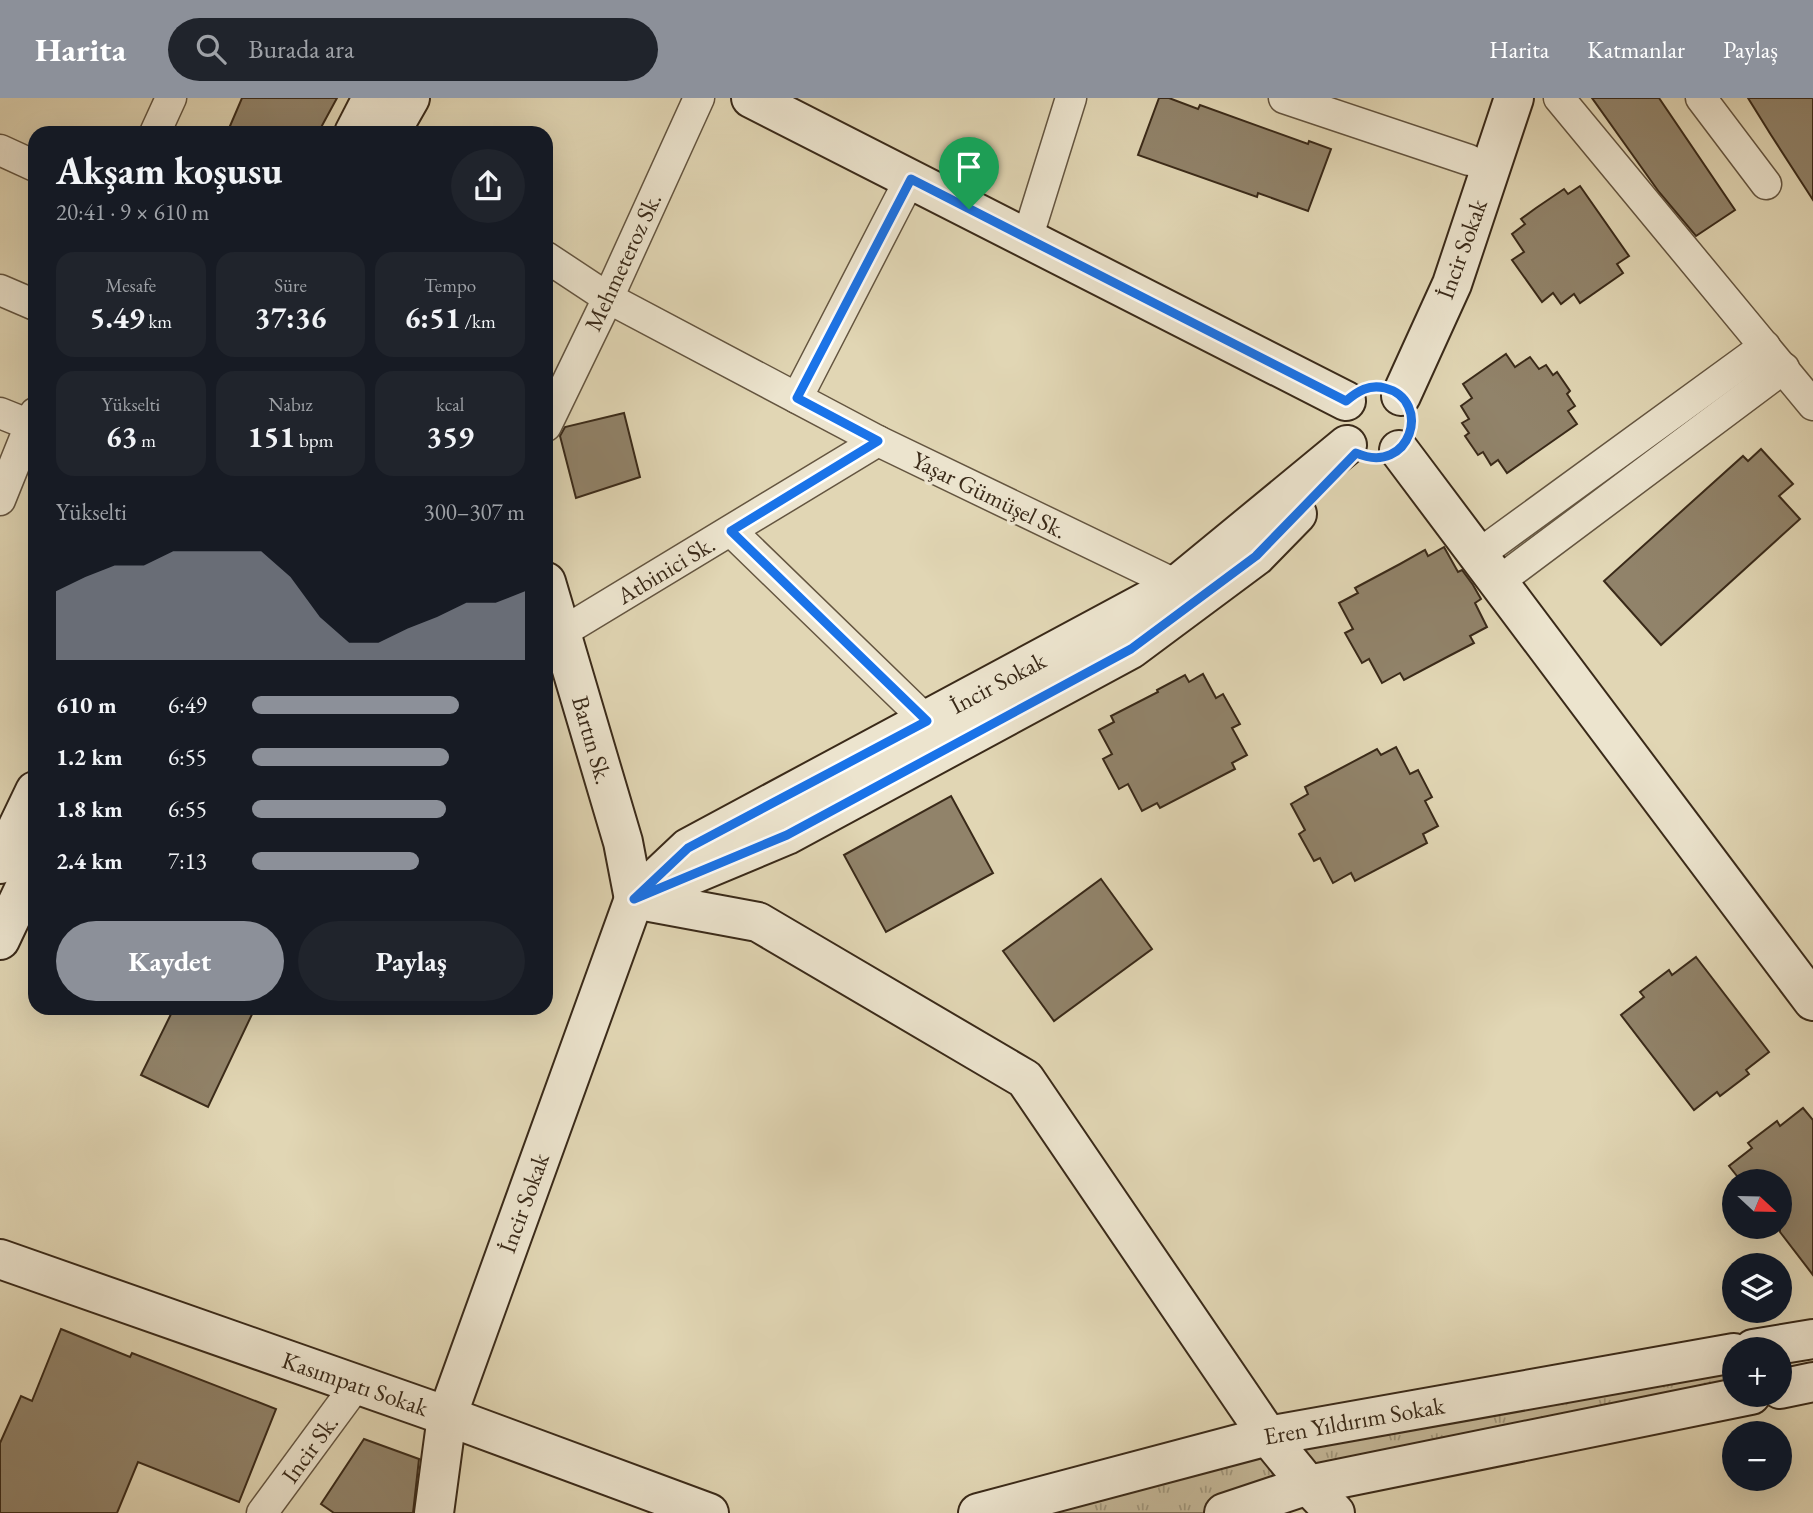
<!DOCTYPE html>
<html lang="tr">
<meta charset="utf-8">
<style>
body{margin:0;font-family:"EB Garamond",serif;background:#20242c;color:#f1f3f6;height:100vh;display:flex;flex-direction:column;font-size:26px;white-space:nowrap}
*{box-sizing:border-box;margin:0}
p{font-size:23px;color:#9ea1a6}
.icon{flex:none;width:38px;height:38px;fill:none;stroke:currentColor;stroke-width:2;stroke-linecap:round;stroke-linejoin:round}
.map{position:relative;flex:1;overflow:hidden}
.panel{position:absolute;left:28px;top:28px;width:525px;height:889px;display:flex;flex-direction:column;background:#171b24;border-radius:21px;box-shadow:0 7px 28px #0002}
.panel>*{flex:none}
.needle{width:46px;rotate:112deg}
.fabs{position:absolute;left:1722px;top:1071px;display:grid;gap:14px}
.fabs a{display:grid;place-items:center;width:70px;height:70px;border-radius:50%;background:#171b24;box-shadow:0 7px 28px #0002;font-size:35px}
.pin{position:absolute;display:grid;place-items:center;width:60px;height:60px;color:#fff;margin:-72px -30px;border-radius:50% 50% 50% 0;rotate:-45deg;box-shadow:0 0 7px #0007}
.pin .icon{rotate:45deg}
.round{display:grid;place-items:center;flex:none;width:74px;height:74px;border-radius:37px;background:#20242c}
.headline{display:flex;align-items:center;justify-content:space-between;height:119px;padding:0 28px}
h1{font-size:38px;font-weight:700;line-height:52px}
.metrics{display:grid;grid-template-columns:repeat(3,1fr);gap:10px;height:119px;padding:7px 28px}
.metrics div{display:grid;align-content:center;border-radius:18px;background:#20242c;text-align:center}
.metrics b{font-size:30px;font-weight:700}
.metrics small{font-size:19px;font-weight:400}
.metrics p{font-size:19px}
.chart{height:196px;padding:14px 28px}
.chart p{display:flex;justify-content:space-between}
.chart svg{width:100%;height:126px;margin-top:7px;fill:#8c9099;opacity:.7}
.cta{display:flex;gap:14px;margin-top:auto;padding:14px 28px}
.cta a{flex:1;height:80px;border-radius:42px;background:#8c9099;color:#fff;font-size:28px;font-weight:700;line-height:80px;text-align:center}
.cta a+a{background:#20242c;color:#f1f3f6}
ul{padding:0 28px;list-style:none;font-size:23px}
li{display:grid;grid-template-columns:112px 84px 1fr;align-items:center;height:52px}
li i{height:18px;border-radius:9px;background:#8c9099}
header{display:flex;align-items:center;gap:42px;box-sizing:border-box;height:98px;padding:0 35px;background:#8c9099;color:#fff}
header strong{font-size:33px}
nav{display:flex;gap:38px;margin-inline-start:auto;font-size:24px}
.search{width:490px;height:63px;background:#20242c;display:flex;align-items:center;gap:18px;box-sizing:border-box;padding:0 24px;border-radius:38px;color:#9ea1a6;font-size:26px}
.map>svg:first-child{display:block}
</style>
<header>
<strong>Harita</strong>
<div class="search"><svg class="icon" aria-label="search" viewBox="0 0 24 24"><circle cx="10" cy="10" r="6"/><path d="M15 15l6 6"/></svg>Burada ara</div>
<nav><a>Harita</a><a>Katmanlar</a><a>Paylaş</a></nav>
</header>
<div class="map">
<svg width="1813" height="1415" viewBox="0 0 1813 1415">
<defs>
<pattern id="grass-tufts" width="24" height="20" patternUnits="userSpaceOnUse" patternTransform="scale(1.75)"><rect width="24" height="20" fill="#c5b99a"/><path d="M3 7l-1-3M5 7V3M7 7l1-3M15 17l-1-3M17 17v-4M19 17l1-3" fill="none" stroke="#a1977d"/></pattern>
</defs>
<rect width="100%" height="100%" fill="#e1d6b4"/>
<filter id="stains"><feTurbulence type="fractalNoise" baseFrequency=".00286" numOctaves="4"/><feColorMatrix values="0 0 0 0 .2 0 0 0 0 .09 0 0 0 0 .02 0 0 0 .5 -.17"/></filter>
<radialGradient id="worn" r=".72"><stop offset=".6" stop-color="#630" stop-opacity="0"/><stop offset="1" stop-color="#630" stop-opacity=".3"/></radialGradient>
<polygon fill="url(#grass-tufts)" stroke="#80725a" stroke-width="2" points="1734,1255 1734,1297 1224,1415 978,1415"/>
<g fill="#91836a" stroke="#3a2a19" stroke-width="2">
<polygon points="242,0 337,0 318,35 227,35"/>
<polygon points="1159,0 1169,0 1198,11 1200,7 1308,46 1309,43 1331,51 1308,113 1258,95 1257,99 1138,57"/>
<polygon points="1592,0 1659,0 1735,112 1696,138 1659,94"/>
<polygon points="1748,0 1813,0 1813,102 1771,37"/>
<polygon points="1580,88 1629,158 1617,166 1623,175 1580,205 1574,196 1561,206 1553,195 1542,204 1512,162 1524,154 1512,136 1525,126 1521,121 1536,110 1564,91 1568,96"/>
<polygon points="1506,256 1515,269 1530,259 1539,271 1546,267 1553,277 1557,274 1570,293 1567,296 1575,308 1568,313 1577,326 1507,375 1498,362 1491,367 1483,354 1478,357 1465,338 1469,335 1462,325 1469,321 1461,308 1472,300 1463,286"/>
<polygon points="624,315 640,379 576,400 560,338 565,329"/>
<polygon points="1761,351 1793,386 1779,398 1800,421 1661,547 1604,483 1743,358 1748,363"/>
<polygon points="1444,449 1458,474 1462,472 1473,487 1481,501 1475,505 1487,529 1470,538 1474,545 1449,558 1404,582 1400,575 1382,585 1369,561 1362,565 1345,535 1353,531 1339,505 1358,495 1355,490 1400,466 1425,452 1428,458"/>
<polygon points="1203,576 1216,600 1223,596 1240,626 1232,630 1247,657 1232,665 1235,671 1160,710 1157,705 1142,713 1128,686 1119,691 1103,661 1112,656 1099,632 1114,624 1111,618 1158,594 1157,592 1185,577 1189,584"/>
<polygon points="1396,649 1410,676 1418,672 1432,699 1425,703 1438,728 1423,736 1427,745 1355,783 1351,775 1333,785 1320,760 1314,763 1299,736 1305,732 1291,706 1308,696 1305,689 1330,676 1377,651 1381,657"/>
<polygon points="951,698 993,775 886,834 844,757"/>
<polygon points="1101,781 1152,851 1054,923 1003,853"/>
<polygon points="1696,859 1769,954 1746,972 1749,976 1720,998 1717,994 1694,1012 1621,917 1644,899 1640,894 1669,872 1672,877"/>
<polygon points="174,910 255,910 208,1009 141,977"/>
<polygon points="1803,1010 1813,1022 1813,1177 1780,1134 1780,1083 1741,1083 1729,1068 1752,1050 1748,1045 1777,1023 1780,1028"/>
<polygon points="61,1231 130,1259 132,1255 276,1311 239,1404 138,1364 117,1415 0,1415 0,1345 21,1298 32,1303"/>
<polygon points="364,1341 419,1361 413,1415 334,1415 321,1406"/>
</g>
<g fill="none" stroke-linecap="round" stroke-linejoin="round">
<defs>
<g id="street">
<polyline points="1284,0 1469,62"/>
<polyline points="1559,0 1813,307"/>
<polyline points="1701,0 1766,86"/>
<polyline points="155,35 171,0"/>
<polyline points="0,52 35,68"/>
<polyline points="1027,141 1071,0"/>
<polyline points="546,159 608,200 878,343 1177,487"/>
<polyline points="0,192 35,207"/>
<polyline points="797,300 910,81"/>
<polyline points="0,315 30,327"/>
<polyline points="546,328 608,200 699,0"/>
<polyline points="0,402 35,315"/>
<polyline points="731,433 927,623"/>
<polyline points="1478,457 1765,248"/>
<polyline points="1498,484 1784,270"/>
<polyline points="561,535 878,343"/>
<polyline points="262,1415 357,1286"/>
</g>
<g id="secondary">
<polyline points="751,0 1346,303"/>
<polyline points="354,35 372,0"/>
<polyline points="390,35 410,0"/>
<polyline points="1401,298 1452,186 1514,0"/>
<polyline points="1399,352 1813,903"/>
<polyline points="546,484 623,744 634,801"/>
<polyline points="0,766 35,693"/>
<polyline points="658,791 787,737 1131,551 1256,458 1297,416"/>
<polyline points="634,801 758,824 1025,981 1268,1338 1308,1387 1335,1415"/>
<polyline points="0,842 35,768"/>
<polyline points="0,1161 447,1318 709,1415"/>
<polyline points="1753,1251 1813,1241"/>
<polyline points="1780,1291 1813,1284"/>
<polyline points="434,1415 447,1318 634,801 688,750 1177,487 1347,347"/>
<polyline points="978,1415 1268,1338 1734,1255"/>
<polyline points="1224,1415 1308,1387 1751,1297"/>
</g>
</defs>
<use href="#street" stroke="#645540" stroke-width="33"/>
<use href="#secondary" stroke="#3a2a19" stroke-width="42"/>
<use href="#street" stroke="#ece4ce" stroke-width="30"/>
<use href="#secondary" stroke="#ece4ce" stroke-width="38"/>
</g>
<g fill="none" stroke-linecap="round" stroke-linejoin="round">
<defs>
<path id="route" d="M911 81 1346 303C1358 293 1369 286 1385 290 1433 302 1411 379 1356 355L1256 458 1131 551 787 737 634 801 688 750 927 623 731 433 878 343 797 300Z"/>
</defs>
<use href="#route" stroke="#fff" stroke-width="14"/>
<use href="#route" stroke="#1a73e8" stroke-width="9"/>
</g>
<g text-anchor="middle" stroke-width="7" stroke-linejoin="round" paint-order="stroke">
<g font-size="24" fill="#3a2a19" stroke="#ece4ce">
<text transform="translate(1462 151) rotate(-70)" y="8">İncir Sokak</text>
<text transform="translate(623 164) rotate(-65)" y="8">Mehmeteroz Sk.</text>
<text transform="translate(989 397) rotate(26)" y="8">Yaşar Gümüşel Sk.</text>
<text transform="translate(666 472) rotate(-31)" y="8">Atbinici Sk.</text>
<text transform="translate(998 585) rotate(-28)" y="8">İncir Sokak</text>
<text transform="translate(592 642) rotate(74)" y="8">Bartın Sk.</text>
<text transform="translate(524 1105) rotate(-70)" y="8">İncir Sokak</text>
<text transform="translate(355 1286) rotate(19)" y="8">Kasımpatı Sokak</text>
<text transform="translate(1354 1323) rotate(-10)" y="8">Eren Yıldırım Sokak</text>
<text transform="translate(310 1351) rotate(-54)" y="8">Incir Sk.</text>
</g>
</g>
<rect width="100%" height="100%" filter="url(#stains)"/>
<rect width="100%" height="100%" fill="url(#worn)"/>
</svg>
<div class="fabs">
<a><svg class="needle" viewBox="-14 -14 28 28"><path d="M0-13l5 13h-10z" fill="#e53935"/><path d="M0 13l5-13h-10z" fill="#9ea1a6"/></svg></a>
<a><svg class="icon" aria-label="layers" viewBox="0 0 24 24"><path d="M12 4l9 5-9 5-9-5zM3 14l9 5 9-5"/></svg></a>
<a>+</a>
<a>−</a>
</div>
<div class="pin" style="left:969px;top:111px;background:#1e9e55"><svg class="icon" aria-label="arrive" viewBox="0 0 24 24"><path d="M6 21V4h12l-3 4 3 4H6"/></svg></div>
<section class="panel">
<div class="headline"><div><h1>Akşam koşusu</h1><p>20:41 · 9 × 610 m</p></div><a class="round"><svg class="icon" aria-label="share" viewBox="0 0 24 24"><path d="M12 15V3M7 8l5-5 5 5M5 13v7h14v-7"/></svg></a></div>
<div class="metrics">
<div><p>Mesafe</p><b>5.49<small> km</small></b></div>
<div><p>Süre</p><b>37:36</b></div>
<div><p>Tempo</p><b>6:51<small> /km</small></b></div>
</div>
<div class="metrics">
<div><p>Yükselti</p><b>63<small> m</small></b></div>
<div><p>Nabız</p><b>151<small> bpm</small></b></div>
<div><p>kcal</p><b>359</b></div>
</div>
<div class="chart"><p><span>Yükselti</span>300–307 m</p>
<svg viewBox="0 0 160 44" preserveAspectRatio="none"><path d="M0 44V20L10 15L20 11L30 11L40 6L50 6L60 6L70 6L80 15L90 29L100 38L110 38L120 33L130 29L140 24L150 24L160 20V44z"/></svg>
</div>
<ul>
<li><b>610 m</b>6:49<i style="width:76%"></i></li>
<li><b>1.2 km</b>6:55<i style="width:72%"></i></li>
<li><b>1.8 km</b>6:55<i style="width:71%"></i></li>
<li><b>2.4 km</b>7:13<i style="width:61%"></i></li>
</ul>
<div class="cta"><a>Kaydet</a><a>Paylaş</a></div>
</section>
</div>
